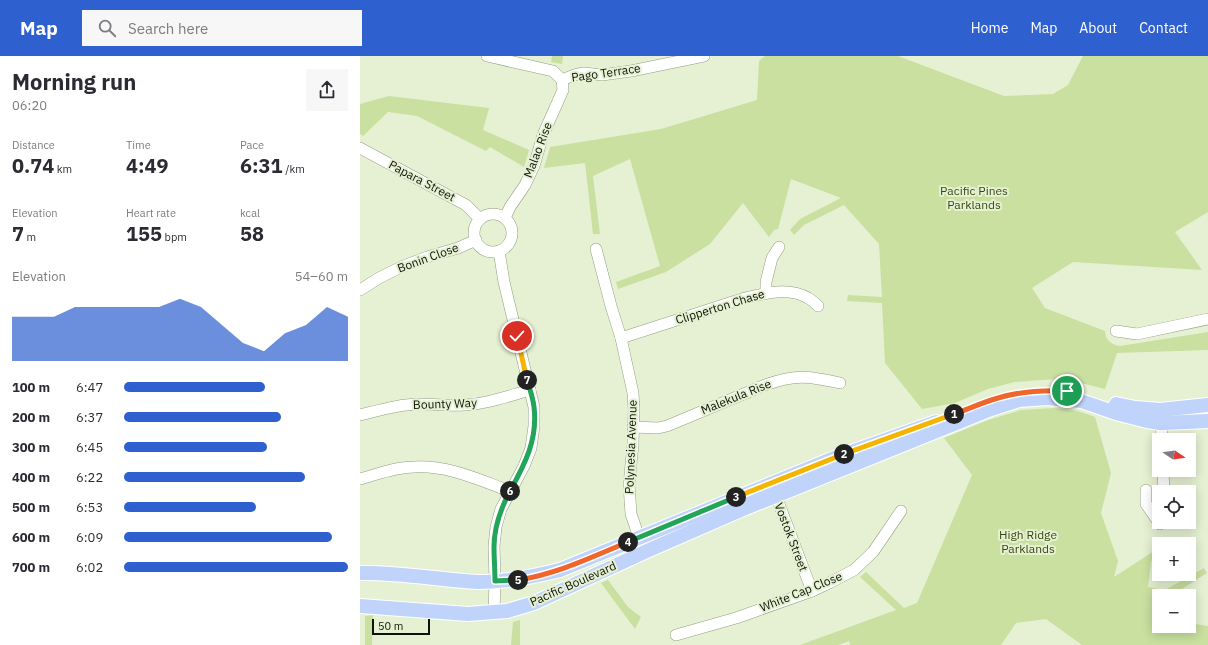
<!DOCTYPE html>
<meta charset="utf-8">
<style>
body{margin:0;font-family:"IBM Plex Sans",sans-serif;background:#f7f7f7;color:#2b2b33;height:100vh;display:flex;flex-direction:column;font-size:15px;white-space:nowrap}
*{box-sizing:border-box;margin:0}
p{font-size:13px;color:#7c7c81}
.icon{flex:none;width:22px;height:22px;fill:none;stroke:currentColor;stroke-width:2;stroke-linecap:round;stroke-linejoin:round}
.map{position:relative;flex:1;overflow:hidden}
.panel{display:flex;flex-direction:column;background:#fff;width:360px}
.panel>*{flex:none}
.needle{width:26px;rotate:103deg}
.fabs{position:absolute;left:792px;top:377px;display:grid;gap:8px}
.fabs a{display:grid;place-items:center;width:44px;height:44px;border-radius:0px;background:#fff;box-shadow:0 2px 10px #0003;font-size:20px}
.scale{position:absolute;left:12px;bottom:10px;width:58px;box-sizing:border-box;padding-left:4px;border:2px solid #0f1208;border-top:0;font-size:11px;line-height:14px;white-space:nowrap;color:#0f1208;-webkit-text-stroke:3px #e6f1d3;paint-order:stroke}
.pin{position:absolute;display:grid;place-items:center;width:34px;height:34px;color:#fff;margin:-17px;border:2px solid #fff;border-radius:50%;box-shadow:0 1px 4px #0007}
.km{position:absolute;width:20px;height:20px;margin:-10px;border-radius:50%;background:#222;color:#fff;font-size:11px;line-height:20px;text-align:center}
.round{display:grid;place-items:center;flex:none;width:42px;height:42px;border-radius:0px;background:#f7f7f7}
.head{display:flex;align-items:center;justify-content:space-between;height:68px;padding:0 12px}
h1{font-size:22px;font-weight:700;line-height:30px}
.metrics{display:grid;grid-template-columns:repeat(3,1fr);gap:6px;height:68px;padding:4px 12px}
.metrics div{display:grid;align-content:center}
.metrics b{font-size:20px;font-weight:700}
.metrics small{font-size:11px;font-weight:400}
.metrics p{font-size:11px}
.chart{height:112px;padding:8px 12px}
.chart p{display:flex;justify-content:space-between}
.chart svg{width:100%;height:72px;margin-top:4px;fill:#2f60cf;opacity:.7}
ul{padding:0 12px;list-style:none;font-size:13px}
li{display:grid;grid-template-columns:64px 48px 1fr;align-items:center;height:30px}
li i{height:10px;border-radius:5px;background:#2f60cf}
header{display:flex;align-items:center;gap:24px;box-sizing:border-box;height:56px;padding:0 20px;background:#2f60cf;color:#fff}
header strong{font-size:19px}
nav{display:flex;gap:22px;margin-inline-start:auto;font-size:14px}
.search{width:280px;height:36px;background:#f7f7f7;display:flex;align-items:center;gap:10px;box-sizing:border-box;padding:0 14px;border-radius:0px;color:#7c7c81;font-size:15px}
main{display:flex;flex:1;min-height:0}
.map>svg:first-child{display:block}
</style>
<header>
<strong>Map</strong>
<div class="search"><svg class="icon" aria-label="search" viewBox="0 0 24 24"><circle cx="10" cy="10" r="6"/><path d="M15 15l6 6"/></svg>Search here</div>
<nav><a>Home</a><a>Map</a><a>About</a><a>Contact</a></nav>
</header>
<main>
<section class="panel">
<div class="head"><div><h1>Morning run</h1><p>06:20</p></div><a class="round"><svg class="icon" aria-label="share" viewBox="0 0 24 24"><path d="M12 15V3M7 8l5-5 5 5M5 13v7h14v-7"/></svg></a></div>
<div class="metrics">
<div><p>Distance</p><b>0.74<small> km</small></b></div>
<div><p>Time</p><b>4:49</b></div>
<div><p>Pace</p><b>6:31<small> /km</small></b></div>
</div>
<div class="metrics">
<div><p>Elevation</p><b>7<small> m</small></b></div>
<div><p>Heart rate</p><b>155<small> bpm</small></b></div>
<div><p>kcal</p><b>58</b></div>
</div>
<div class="chart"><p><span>Elevation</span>54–60 m</p>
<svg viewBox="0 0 160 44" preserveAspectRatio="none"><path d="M0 44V17L10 17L20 17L30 11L40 11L50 11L60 11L70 11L80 6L90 11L100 22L110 33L120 38L130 27L140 22L150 11L160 17V44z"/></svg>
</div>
<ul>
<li><b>100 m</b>6:47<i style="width:63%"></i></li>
<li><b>200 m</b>6:37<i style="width:70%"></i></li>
<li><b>300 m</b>6:45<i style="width:64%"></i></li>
<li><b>400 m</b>6:22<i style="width:81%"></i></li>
<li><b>500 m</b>6:53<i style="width:59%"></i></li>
<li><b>600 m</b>6:09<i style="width:93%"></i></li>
<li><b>700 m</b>6:02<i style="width:100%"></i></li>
</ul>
</section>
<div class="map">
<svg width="848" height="589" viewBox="0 0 848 589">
<rect width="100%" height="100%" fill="#e6f1d3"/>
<g fill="#c9e0a0">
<polygon points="192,0 203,0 202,8 191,6"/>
<path d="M405 0H538L644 40 693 38 708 29 723 0H848V156L815 176 842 214 713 206 672 232 685 252 745 275C745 284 752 289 760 290L848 276V294L757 297 745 333 725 328 695 323 655 326 628 333 595 347 562 353 525 307 522 247 487 245 488 239 522 241 519 188 484 149 444 169 434 179 430 174 440 163 481 142 431 123 418 173 414 174 409 181 383 147 350 188 306 216 258 233 256 226 300 210 270 103 233 120 240 178H233L225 107 184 112 190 91 301 73 397 44 399 5Z"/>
<polygon points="29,40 129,52 123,74 169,94 164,111 130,91 126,95 57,60 28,56 3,80 0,78 0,48"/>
<polygon points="695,352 718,355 735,361 751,417 741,457 758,505 754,521 791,497 799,481 802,486 800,488 799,488 799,491 791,506 788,531 805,534 844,512 847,517 811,540 799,540 799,570 829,570 829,567 848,570 848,589 722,589 686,563 656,567 641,589 490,589 489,585 478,589 440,589 536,554 500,521 506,516 544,552 557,547 612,419 584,382 628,364 661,354"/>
<polygon points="248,524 268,551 281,561 275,573 241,527"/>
<polygon points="13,559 12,589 5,589 5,560"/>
<polygon points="160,564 160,589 151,589 153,566"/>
</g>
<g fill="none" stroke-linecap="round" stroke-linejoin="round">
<defs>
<g id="minor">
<polyline points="127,0 193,15 202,24 214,19 224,17 242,19 271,15 344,0"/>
<polyline points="0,92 106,149 120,163"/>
<circle cx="133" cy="177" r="19"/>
<polyline points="145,162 150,151 165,129 174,110 183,79 203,34 202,24"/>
<polyline points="236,193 251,250 261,282 273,337 274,354 273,388 269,429 271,458 282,490"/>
<polyline points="0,234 19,222 41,211 67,201 98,192 116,184"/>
<polyline points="406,237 406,226 412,202 419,191"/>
<polyline points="756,275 777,278 848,263"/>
<path d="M261 282 385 242C405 237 429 231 448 242 452 244 455 247 458 250"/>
<path d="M0 359C20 354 40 348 61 348 75 348 90 350 104 349 127 348 148 340 170 334"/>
<polyline points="801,361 802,384"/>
<path d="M273 371 298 372 307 370 405 329C436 318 448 320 480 327"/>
<polyline points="803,414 804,436"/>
<path d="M0 423C18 418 36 411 54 411 88 409 119 424 150 435"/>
<polyline points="413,432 452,535"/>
<polyline points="786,434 786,448 800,468"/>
<polyline points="134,556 135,525 134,490 136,471 141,453 164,410 171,392 174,370 174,351 144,226 139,195"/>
<polyline points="316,579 376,562 452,535 469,527 494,514 513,496 541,455"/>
</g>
<g id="major">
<polyline points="756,348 775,352 800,354 848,349"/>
<path d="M0 517C40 516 79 524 118 526 147 526 172 521 200 514L477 401 576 366"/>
<polyline points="0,550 108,558 147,555 174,547 289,494 383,453 631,353 659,344 687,342 721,345 756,357 787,365 801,367 848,365"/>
</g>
</defs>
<use href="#minor" stroke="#939d81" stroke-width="12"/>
<use href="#major" stroke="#fff" stroke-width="16"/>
<use href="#minor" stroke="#fff" stroke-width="11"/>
<use href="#major" stroke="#c0d4fb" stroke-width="14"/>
</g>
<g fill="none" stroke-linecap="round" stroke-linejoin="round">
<defs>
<path id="split-1" d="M594 358C609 353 623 346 638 342 661 335 684 334 707 335"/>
<polyline id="split-2" points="484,398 594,358"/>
<polyline id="split-3" points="376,441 484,398"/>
<polyline id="split-4" points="268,486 376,441"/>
<path id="split-5" d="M158 524C197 518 232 501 268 486"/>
<path id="split-6" d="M150 435C141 452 134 471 134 491 134 502 135 514 135 525L158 524"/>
<path id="split-7" d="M150 435C165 408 178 383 174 351 173 342 170 333 167 324"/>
<polyline id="split-8" points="157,280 167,324"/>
</defs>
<use href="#split-1" stroke="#fff" stroke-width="8"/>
<use href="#split-2" stroke="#fff" stroke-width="8"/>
<use href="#split-3" stroke="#fff" stroke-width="8"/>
<use href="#split-4" stroke="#fff" stroke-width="8"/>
<use href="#split-5" stroke="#fff" stroke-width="8"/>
<use href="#split-6" stroke="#fff" stroke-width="8"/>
<use href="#split-7" stroke="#fff" stroke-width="8"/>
<use href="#split-8" stroke="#fff" stroke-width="8"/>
<use href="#split-1" stroke="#f0652b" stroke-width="5"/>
<use href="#split-2" stroke="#f5b400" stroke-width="5"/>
<use href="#split-3" stroke="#f5b400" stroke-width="5"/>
<use href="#split-4" stroke="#22a559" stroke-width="5"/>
<use href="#split-5" stroke="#f0652b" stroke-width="5"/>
<use href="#split-6" stroke="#22a559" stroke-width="5"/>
<use href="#split-7" stroke="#22a559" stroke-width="5"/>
<use href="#split-8" stroke="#f5b400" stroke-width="5"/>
</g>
<g text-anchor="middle" stroke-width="4" stroke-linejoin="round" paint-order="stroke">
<g font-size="12" fill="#0f1208" stroke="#e6f1d3">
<text transform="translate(246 17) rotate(-8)" y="4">Pago Terrace</text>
<text transform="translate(178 94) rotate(-69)" y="4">Malao Rise</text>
<text transform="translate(62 125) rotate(28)" y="4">Papara Street</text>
<text transform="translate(68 202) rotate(-20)" y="4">Bonin Close</text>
<text transform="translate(360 251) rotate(-17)" y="4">Clipperton Chase</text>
<text transform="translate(376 341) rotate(-22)" y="4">Malekula Rise</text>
<text transform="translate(85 348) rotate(-2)" y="4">Bounty Way</text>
<text transform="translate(271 391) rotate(-88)" y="4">Polynesia Avenue</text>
<text transform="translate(431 481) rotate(69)" y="4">Vostok Street</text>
<text transform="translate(213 528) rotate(-24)" y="4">Pacific Boulevard</text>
<text transform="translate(441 536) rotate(-22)" y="4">White Cap Close</text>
</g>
<g font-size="12" fill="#37480e" stroke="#e6f1d3">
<text x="614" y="139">Pacific Pines<tspan x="614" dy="14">Parklands</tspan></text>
<text x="668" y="483">High Ridge<tspan x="668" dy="14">Parklands</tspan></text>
</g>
</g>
</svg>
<div class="fabs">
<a><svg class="needle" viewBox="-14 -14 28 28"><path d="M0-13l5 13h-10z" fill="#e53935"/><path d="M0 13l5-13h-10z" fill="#7c7c81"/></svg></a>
<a><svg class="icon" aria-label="locate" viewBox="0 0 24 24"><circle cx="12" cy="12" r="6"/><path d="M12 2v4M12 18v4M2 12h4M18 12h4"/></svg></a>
<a>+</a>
<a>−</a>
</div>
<div class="scale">50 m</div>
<div class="pin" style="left:707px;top:335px;background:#1e9e55"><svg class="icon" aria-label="arrive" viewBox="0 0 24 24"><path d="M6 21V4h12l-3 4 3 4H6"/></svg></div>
<div class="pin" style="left:157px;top:280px;background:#d93025"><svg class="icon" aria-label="check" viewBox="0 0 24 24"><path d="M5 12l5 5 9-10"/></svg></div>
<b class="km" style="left:594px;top:358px">1</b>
<b class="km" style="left:484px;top:398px">2</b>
<b class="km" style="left:376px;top:441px">3</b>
<b class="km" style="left:268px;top:486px">4</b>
<b class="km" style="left:158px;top:524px">5</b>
<b class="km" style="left:150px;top:435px">6</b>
<b class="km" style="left:167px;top:324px">7</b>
</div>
</main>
